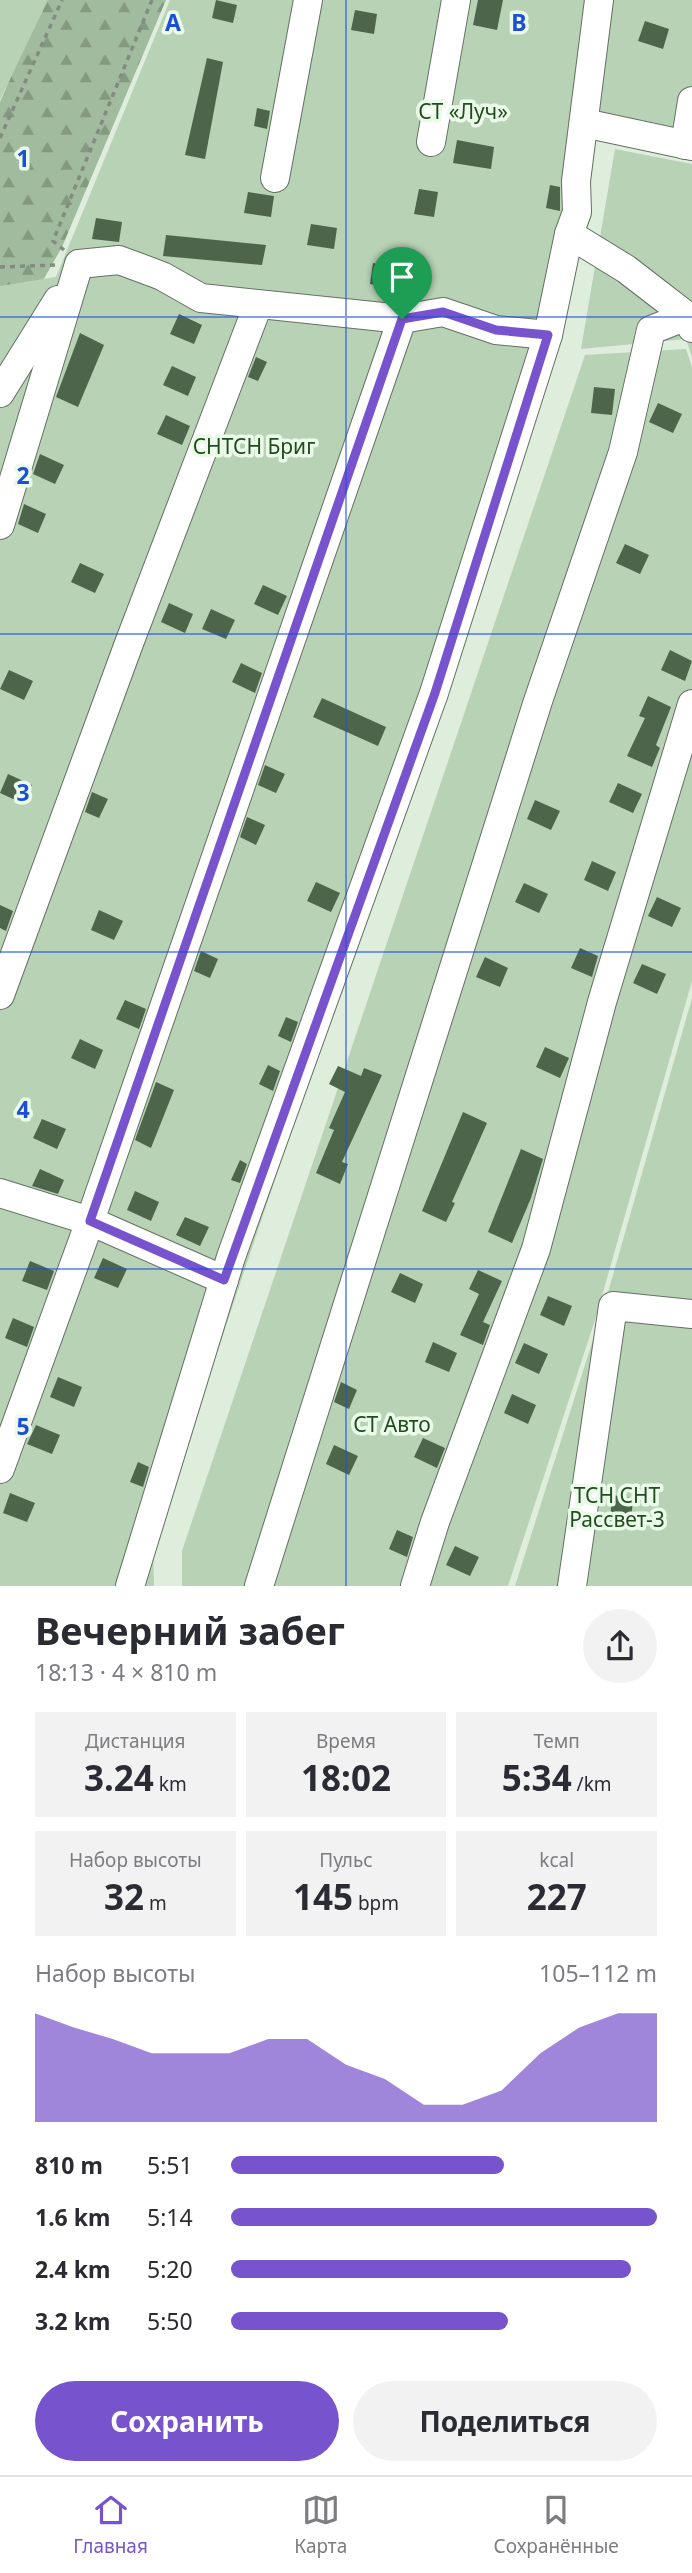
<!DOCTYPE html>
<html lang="ru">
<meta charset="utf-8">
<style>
body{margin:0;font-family:"Noto Sans",sans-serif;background:#f2f2f3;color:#2b2b33;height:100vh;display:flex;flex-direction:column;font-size:26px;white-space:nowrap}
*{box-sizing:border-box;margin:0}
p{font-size:23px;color:#7c7c81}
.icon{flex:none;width:38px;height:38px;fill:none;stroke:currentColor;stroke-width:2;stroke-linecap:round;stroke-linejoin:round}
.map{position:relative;height:1586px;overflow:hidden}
.sheet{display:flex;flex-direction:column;background:#fff;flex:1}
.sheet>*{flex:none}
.pin{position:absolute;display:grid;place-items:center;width:60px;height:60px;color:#fff;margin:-72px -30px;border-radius:50% 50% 50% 0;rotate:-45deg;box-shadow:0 0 7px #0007}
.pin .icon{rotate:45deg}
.round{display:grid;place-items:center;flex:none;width:74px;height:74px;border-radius:37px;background:#f2f2f3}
.overview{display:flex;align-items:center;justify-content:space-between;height:119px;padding:0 35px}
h1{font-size:38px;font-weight:700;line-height:52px}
.figures{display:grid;grid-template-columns:repeat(3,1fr);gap:10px;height:119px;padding:7px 35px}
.figures div{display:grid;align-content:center;border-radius:0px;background:#f2f2f3;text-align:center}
.figures b{font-size:35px;font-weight:700}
.figures small{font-size:19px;font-weight:400}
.figures p{font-size:19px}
.chart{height:196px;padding:14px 35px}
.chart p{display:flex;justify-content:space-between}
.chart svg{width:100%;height:126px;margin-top:7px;fill:#7754cd;opacity:.7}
.action{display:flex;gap:14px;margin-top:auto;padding:14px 35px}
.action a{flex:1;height:80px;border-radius:42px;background:#7754cd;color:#fff;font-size:28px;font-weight:700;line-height:80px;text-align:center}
.action a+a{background:#f2f2f3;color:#2b2b33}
ul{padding:0 35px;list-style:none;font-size:23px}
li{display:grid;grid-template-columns:112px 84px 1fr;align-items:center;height:52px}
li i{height:18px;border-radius:9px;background:#7754cd}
.tabs{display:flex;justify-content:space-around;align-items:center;height:98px;border-top:2px solid #e1e1e2;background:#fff;font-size:19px;color:#7c7c81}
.tabs a{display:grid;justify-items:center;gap:4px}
.tabs .on{color:#7754cd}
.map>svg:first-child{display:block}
</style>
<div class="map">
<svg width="692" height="1586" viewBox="0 0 692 1586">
<defs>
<pattern id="forest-firs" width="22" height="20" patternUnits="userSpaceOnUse" patternTransform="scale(1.75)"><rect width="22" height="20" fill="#a0bb9d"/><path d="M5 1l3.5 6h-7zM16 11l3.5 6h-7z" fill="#839980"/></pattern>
</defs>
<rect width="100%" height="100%" fill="#deeddc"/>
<polygon fill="url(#forest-firs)" points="44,0 166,0 62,247 0,356 0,102"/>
<g fill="#b8d2b6">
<polygon points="0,0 48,0 0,100"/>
<polygon points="170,0 597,0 554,349 153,1543 154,1586 0,1586 0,286 56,277"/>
<polygon points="604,0 692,0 692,141 580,122"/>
<polygon points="615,149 692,164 692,357 686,339 581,349"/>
<polygon points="686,349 692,367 692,981 595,1320 508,1586 182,1586 182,1551 585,355"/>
<polygon points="692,998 692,1586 515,1586 609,1289"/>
</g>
<g fill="#4d664b">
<polygon points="216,0 237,5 233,23 212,18"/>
<polygon points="478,0 503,0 497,30 473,25"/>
<polygon points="355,10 377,14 374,34 351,30"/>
<polygon points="645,21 669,29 663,49 638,41"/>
<polygon points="207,58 223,62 205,159 185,155"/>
<polygon points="257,108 270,111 267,129 254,126"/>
<polygon points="457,140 494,147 491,169 453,163"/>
<polygon points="550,185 560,187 560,211 546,208"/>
<polygon points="419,189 438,192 434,217 414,214"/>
<polygon points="248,192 274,196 271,217 244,213"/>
<polygon points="96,218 122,222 119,242 92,239"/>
<polygon points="311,224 337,228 334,249 307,245"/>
<polygon points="166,235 266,245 262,265 163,256"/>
<polygon points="373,263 399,268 396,289 370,284"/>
<polygon points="179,314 202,325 194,344 170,334"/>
<polygon points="80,333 104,345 78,407 56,397"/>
<polygon points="256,357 267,362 258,381 248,377"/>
<polygon points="172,366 196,377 188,396 163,385"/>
<polygon points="594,387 615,389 612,415 591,413"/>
<polygon points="658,403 682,414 673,433 649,422"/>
<polygon points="166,415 190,426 182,445 157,434"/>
<polygon points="40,454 64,465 55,484 33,474"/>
<polygon points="24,504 46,514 38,533 18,524"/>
<polygon points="625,544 649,555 640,574 616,563"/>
<polygon points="80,563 104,574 95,593 71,582"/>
<polygon points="263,585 287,596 278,615 254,604"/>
<polygon points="169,603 193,614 185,633 161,622"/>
<polygon points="211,609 235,620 226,639 202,629"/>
<polygon points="670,650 692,661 685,681 661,670"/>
<polygon points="241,663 262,673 255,693 232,682"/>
<polygon points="9,670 33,681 24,700 0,689"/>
<polygon points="648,696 671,707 656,745 660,748 652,767 627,756 645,718 639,716"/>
<polygon points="322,698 386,727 378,746 313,717"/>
<polygon points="265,765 285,774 276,793 258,785"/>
<polygon points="8,774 32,785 24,804 0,793"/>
<polygon points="618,783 642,794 633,813 609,802"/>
<polygon points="92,792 108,799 99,818 85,812"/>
<polygon points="535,800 560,811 551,830 527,819"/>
<polygon points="247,817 265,825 256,845 240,837"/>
<polygon points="592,861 616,872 608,891 584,880"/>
<polygon points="316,882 340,893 331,912 307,901"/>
<polygon points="524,883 548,894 539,913 515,902"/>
<polygon points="657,897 681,908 672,927 648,916"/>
<polygon points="0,905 13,911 6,931 0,928"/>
<polygon points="99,910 123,921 114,940 91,930"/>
<polygon points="580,948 598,956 592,977 571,968"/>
<polygon points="201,951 218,959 210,978 194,971"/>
<polygon points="485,957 508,968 500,987 476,977"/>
<polygon points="642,964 666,974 657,994 633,983"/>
<polygon points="125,1000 146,1009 139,1029 116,1019"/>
<polygon points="286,1017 298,1022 291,1042 278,1036"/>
<polygon points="80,1039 103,1050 95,1069 71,1058"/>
<polygon points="545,1047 569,1058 560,1078 536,1067"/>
<polygon points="268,1065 280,1071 273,1091 259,1084"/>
<polygon points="338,1066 361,1076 364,1068 382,1075 342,1162 348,1164 340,1184 316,1173 334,1130 329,1128 345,1092 329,1084"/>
<polygon points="156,1082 174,1090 151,1148 135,1140"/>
<polygon points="463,1112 487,1123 452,1202 455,1203 446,1222 422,1211"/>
<polygon points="42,1119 66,1129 57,1149 33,1138"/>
<polygon points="521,1149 543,1159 531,1198 512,1243 488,1232"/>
<polygon points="240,1160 247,1164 240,1183 231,1180"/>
<polygon points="40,1169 64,1180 58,1194 32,1186"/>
<polygon points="135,1191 159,1202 151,1221 127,1210"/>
<polygon points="185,1217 209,1227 200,1246 176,1235"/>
<polygon points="103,1258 127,1269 118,1288 94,1278"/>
<polygon points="30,1261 54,1271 47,1290 22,1281"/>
<polygon points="478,1270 502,1281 483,1322 490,1325 483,1345 460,1335 479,1294 469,1289"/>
<polygon points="400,1273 423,1284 415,1303 391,1292"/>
<polygon points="548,1296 572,1306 564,1326 540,1315"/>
<polygon points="13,1318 34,1327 27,1347 5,1338"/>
<polygon points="433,1342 457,1353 449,1372 425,1362"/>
<polygon points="524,1343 548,1354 539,1374 515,1363"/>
<polygon points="58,1377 82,1387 74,1407 50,1397"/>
<polygon points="341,1382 357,1390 349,1409 334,1402"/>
<polygon points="512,1394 536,1405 528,1424 504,1413"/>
<polygon points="36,1425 60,1435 52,1454 27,1444"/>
<polygon points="423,1438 445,1448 437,1468 414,1457"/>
<polygon points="334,1445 358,1456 349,1475 326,1464"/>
<polygon points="138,1462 149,1467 143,1487 130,1482"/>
<polygon points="10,1493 35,1503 27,1522 3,1513"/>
<polygon points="612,1495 633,1498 631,1523 610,1521"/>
<polygon points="397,1530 413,1537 407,1557 389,1549"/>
<polygon points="455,1546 479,1557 470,1576 446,1565"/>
</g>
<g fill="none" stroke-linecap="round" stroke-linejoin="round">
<defs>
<g id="minor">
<polyline points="584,123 692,146"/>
<polyline points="431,142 456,0"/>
<polyline points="685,145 692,101"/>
<polyline points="275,178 308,0"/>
<polyline points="569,234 577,212 576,181 599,0"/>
<polyline points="79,264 119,260 162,276 201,298 402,319 443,312 496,330 548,335 569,234 626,269 687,316 692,317"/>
<polyline points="0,393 58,300"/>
<polyline points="0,525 79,264"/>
<polyline points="0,995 128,646 258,305"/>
<polyline points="0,1193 90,1221 224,1280"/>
<polyline points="0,1469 90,1221 402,319"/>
<polyline points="130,1586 231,1257 434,693 548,335"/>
<polyline points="259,1586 538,701 623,452 651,330 687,316 692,328"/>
<polyline points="415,1586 435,1522 536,1249 602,1002 692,704"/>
<polyline points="572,1586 613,1306 692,1314"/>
</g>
</defs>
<use href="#minor" stroke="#637162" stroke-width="30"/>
<g stroke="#828c80" stroke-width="3.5" stroke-dasharray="5 5" stroke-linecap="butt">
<polyline points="0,138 62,0"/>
<polyline points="64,250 53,241 152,0"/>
<polyline points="0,267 56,265"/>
</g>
<use href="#minor" stroke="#fff" stroke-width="28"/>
</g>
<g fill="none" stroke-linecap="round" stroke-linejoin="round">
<defs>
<polygon id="route" points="443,312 496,330 548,335 435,693 224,1280 90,1221 402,319"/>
</defs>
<use href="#route" stroke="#fff" stroke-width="14"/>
<use href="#route" stroke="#7754cd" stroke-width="9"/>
</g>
<path fill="none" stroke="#1d4ed8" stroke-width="2" stroke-opacity="0.55" d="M346 0V1586M0 317H692M0 634H692M0 952H692M0 1269H692"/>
<g text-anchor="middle" stroke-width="7" stroke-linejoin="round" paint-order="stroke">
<g font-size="21" fill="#234b21" stroke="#ebfbe9">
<text x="463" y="119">СТ «Луч»</text>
<text x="254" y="454">СНТСН Бриг</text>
<text x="392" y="1432">СТ Авто</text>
<text x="617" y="1503">ТСН СНТ<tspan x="617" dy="24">Рассвет-3</tspan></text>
</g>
</g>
<g font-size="23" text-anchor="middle" font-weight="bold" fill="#1d4ed8" stroke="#ebfbe9" stroke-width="7" stroke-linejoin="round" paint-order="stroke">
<text x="173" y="31">A</text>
<text x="519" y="31">B</text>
<text x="23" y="167">1</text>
<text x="23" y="484">2</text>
<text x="23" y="801">3</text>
<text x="23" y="1118">4</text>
<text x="23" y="1435">5</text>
</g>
</svg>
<div class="pin" style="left:402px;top:319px;background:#1e9e55"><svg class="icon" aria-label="arrive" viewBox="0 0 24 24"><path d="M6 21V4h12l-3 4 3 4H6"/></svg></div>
</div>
<section class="sheet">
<div class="overview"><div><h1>Вечерний забег</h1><p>18:13 · 4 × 810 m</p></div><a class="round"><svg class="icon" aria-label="share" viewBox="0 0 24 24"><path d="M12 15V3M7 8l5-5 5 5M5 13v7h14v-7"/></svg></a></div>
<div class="figures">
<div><p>Дистанция</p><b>3.24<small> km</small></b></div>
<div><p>Время</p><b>18:02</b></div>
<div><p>Темп</p><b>5:34<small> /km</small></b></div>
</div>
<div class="figures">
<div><p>Набор высоты</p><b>32<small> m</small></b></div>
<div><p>Пульс</p><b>145<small> bpm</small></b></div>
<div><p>kcal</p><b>227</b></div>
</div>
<div class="chart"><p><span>Набор высоты</span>105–112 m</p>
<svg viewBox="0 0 160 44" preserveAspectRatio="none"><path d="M0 44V6L10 11L20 15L30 20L40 20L50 20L60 15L70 15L80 24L90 29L100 38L110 38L120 33L130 20L140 11L150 6L160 6V44z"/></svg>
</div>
<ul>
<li><b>810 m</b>5:51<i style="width:64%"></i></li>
<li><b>1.6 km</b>5:14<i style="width:100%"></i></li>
<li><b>2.4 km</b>5:20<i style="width:94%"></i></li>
<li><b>3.2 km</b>5:50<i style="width:65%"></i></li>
</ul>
<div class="action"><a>Сохранить</a><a>Поделиться</a></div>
</section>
<nav class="tabs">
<a class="on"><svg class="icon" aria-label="home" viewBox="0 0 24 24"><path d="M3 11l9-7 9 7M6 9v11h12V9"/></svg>Главная</a>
<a><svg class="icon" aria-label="map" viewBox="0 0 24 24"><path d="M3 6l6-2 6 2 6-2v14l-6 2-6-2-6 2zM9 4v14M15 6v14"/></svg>Карта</a>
<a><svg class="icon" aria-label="saved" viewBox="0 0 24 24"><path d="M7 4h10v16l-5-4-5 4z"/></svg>Сохранённые</a>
</nav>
